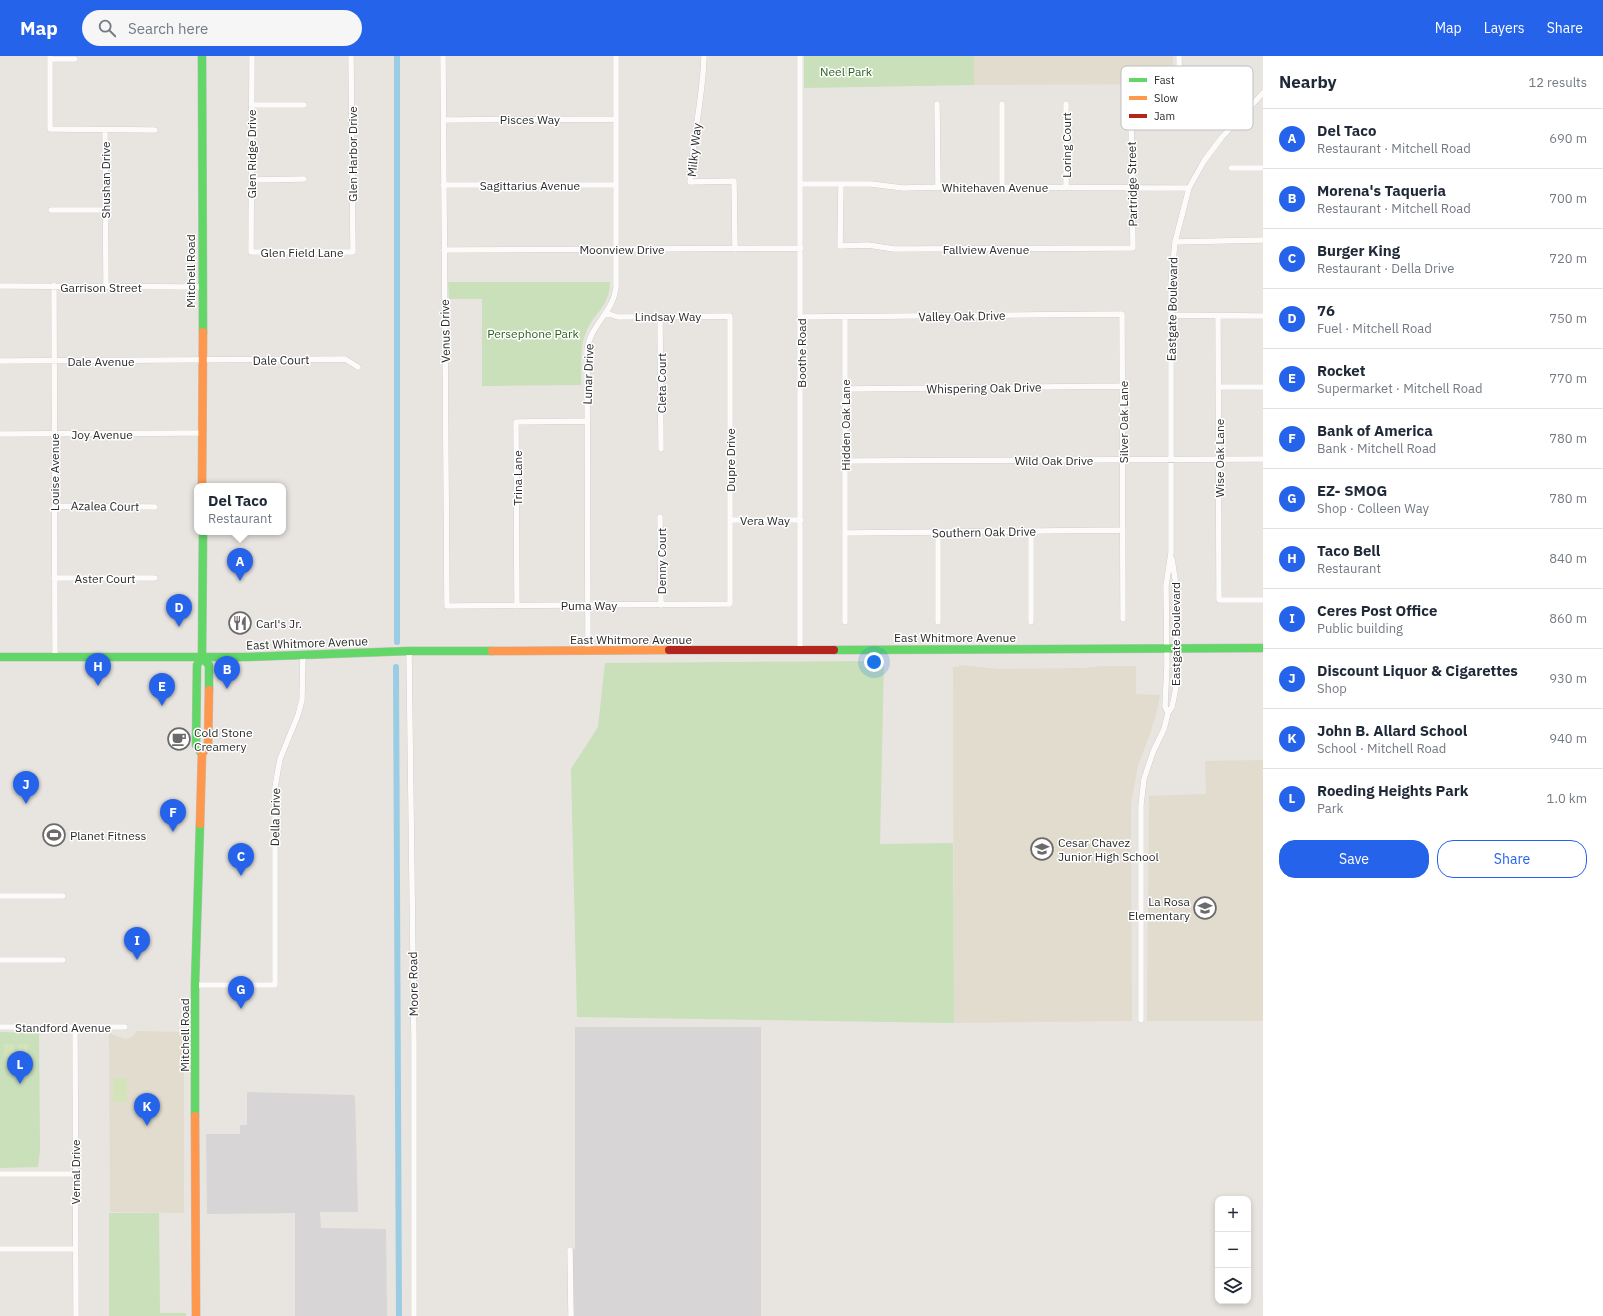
<!DOCTYPE html>
<html lang="en">
<head>
<meta charset="utf-8">
<style>
	:root { --surface:#fff; --page:#f6f6f7; --text:#1f2937; --muted:#747a83; --line:#e0e1e3; --accent:#2563eb }
	body { margin:0; font-family:"IBM Plex Sans",sans-serif; background:var(--page); color:var(--text) }
	.controls { position:absolute; right:12px; bottom:12px; display:grid; overflow:hidden; border-radius:8px; box-shadow:0 2px 6px #0003 }
	.controls button { width:36px; height:36px; display:grid; place-items:center; padding:0; border:0; border-bottom:1px solid var(--line); background:var(--surface); color:var(--text); font:20px sans-serif }
	.you { position:absolute; left:874px; top:606px; width:14px; height:14px; margin:-10px; border:3px solid #fff; border-radius:50%; background:#1a73e8; box-shadow:0 0 0 6px #1a73e833 }
	.badge { display:grid; place-items:center; width:26px; height:26px; border-radius:50%; background:var(--accent); color:#fff; font-size:13px; font-weight:700 }
	.pin { position:absolute; translate:-50% -33px; filter:drop-shadow(0 1px 2px #0008) }
	.pin::after { content:''; position:absolute; top:21px; width:14px; height:12px; background:inherit; clip-path:polygon(0 0,100% 0,50% 100%) }
	.popup { position:absolute; left:194px; top:427px; width:92px; height:52px; box-sizing:border-box; display:grid; place-content:center; border-radius:8px; background:var(--surface); filter:drop-shadow(0 1px 3px #0005); font-size:13px; white-space:nowrap; color:var(--muted) }
	.popup b { font-size:15px; color:var(--text) }
	.popup::after { content:''; position:absolute; left:50%; top:100%; margin-left:-8px; border:8px solid transparent; border-top-color:var(--surface) }
	.list { margin:0; padding:0; list-style:none }
	h2 { display:flex; justify-content:space-between; align-items:center; height:52px; margin:0; padding:0 16px; font-size:17px }
	h2 small { font-size:13px; font-weight:400; color:var(--muted) }
	.list li { display:grid; grid-template-columns:26px 1fr auto; gap:12px; align-items:center; box-sizing:border-box; height:60px; padding:0 16px; border-top:1px solid var(--line) }
	.list b { display:block; font-size:15px; white-space:nowrap }
	.list p { margin:0; font-size:13px; white-space:nowrap; color:var(--muted) }
	.list em { font-size:13px; font-style:normal; color:var(--muted) }
	.actions { display:flex; gap:8px; padding:12px 16px }
	.actions a { flex:1; padding:9px 0; border:1px solid var(--accent); border-radius:16px; text-align:center; font-size:14px; color:var(--accent) }
	.actions .main { background:var(--accent); color:#fff }
	.icon { flex:none; width:22px; height:22px; fill:none; stroke:currentColor; stroke-width:2; stroke-linecap:round; stroke-linejoin:round }
	.map { position:relative; flex:none; width:1263px; height:1260px; overflow:hidden }
	header { display:flex; align-items:center; gap:24px; box-sizing:border-box; height:56px; padding:0 20px; background:var(--accent); color:#fff }
	header strong { font-size:19px }
	nav { display:flex; gap:22px; margin-inline-start:auto; font-size:14px }
	.search { width:280px; height:36px; background:var(--page); display:flex; align-items:center; gap:10px; box-sizing:border-box; padding:0 14px; border-radius:22px; color:var(--muted); font-size:15px }
	main { display:flex }
	aside { flex:1; background:var(--surface) }
	.map>svg:first-child { display:block }
</style>
</head>
<body>
<header>
<strong>Map</strong>
<div class="search"><svg class="icon" aria-label="search" viewBox="0 0 24 24"><circle cx="10" cy="10" r="6"/><path d="M15 15l6 6"/></svg>Search here</div>
<nav><a>Map</a><a>Layers</a><a>Share</a></nav>
</header>
<main>
<div class="map">
<svg width="1263" height="1260" viewBox="0 0 1263 1260">
	<rect width="100%" height="100%" fill="#e8e4e0"/>
	<path fill="#d8d5d7" d="M 575,971 L 761,971 L 761,1260 L 570,1260 L 570,1194 L 575,1193 Z
		M 247,1036 L 353,1039 L 355,1041 L 358,1156 L 320,1156 L 321,1172 L 386,1173 L 387,1260 L 295,1260 L 295,1157 L 207,1158 L 206,1078 L 240,1078 L 240,1069 L 247,1069 Z"/>
	<path fill="#e2dccf" d="M 974,0 L 1173,0 L 1173,28 L 974,29 Z
		M 959,609 L 1000,613 L 1082,612 L 1102,610 L 1136,610 L 1136,638 L 1160,639 L 1157,655 L 1150,678 L 1138,710 L 1131,748 L 1132,965 L 954,967 L 953,611 L 959,611 Z
		M 1263,704 L 1263,965 L 1147,965 L 1149,740 L 1206,738 L 1205,705 Z
		M 137,975 L 184,976 L 184,1157 L 110,1156 L 109,977 L 125,983 L 132,981 Z"/>
	<path fill="#c9e0bb" d="M 804,0 L 974,0 L 974,29 L 804,32 Z
		M 448,226 L 610,226 C 610,250 594,257 586,276 C 579,293 582,312 581,329 L 482,330 L 482,243 L 449,243 Z
		M 884,605 L 880,788 L 953,787 L 954,967 L 577,961 L 571,713 L 598,671 L 605,607 Z
		M 0,976 L 39,977 L 40,1095 L 38,1111 L 0,1112 Z
		M 109,1157 L 159,1157 L 160,1257 L 186,1257 L 186,1260 L 109,1260 Z"/>
	<path fill="#d3e4ba" d="M 4,988 L 14,988 L 14,1010 L 4,1010 Z
		M 18,988 L 28,988 L 28,1010 L 18,1010 Z
		M 113,1022 L 127,1022 L 127,1046 L 113,1046 Z"/>
	<g fill="none" stroke-linecap="round" stroke-linejoin="round">
		<path stroke="#9acce4" stroke-width="6" d="M 397,586 L 397,0
			M 396,611 L 399,1260"/>
		<g stroke="#c1c0c0" stroke-width="6">
			<path id="street" d="M 50,0 L 50,73 L 155,74
				M 252,0 L 251,196 L 353,196 L 351,0
				M 443,0 L 447,550 L 730,548 L 730,260 L 618,261 L 606,257
				M 704,0 C 703,43 692,84 690,126 L 734,125 L 735,193
				M 50,3 L 75,3
				M 1179,38 C 1202,33 1223,49 1242,60
				M 937,48 L 938,131
				M 1002,48 L 1002,131
				M 252,49 L 304,49
				M 444,64 L 616,63
				M 105,74 L 106,231
				M 1231,112 L 1263,112
				M 252,124 L 304,123
				M 801,128 L 871,128 L 903,132 L 938,131 L 1189,132
				M 841,128 L 840,190 L 868,189 L 894,193 L 1133,192 L 1131,63 L 1180,66 L 1179,0
				M 443,129 L 616,129
				M 1066,131 L 1066,48
				M 51,154 L 105,154
				M 1175,186 L 1263,184
				M 444,194 L 801,192
				M 0,230 L 203,231
				M 54,230 L 55,601
				M 1171,259 L 1263,260
				M 660,260 L 661,393
				M 1218,260 L 1219,544 L 1263,544
				M 801,261 L 1122,258 L 1123,563
				M 845,261 L 845,566
				M 0,305 L 345,303 L 358,311
				M 1218,331 L 1263,331
				M 845,333 L 1123,330
				M 0,378 L 203,377
				M 845,405 L 1263,403
				M 54,450 L 155,451
				M 660,461 L 661,549
				M 730,464 L 801,464
				M 1031,475 L 1031,566
				M 938,476 L 938,566
				M 845,477 L 1123,474
				M 54,522 L 155,522
				M 517,550 L 516,366 L 587,365
				M 588,594 L 587,295 C 589,270 613,257 616,232 L 616,0
				M 800,594 L 800,0
				M 409,595 L 414,984 L 414,1260
				M 1168,657 L 1165,650 L 1167,609 L 1166,530 L 1171,497 L 1171,227 L 1175,186 L 1189,132 L 1204,105 L 1222,81 L 1263,37
				M 0,840 L 63,840
				M 0,904 L 63,904
				M 195,929 L 275,929 L 275,731 L 280,703 L 298,659 L 302,644 L 303,598
				M 1141,964 L 1141,749 L 1144,723 L 1153,696 L 1164,673 L 1168,657 L 1172,651 L 1176,631 L 1176,529 L 1172,503
				M 0,971 L 125,971
				M 75,971 L 76,1260
				M 0,1118 L 75,1118
				M 0,1193 L 75,1193
				M 570,1194 L 571,1260"/>
		</g>
		<g stroke="#c1c0c0" stroke-width="9">
			<path id="fast" d="M 202,0 L 203,276
				M 834,594 L 1263,592
				M 0,601 L 246,601 L 409,595 L 492,595
				M 202,601 L 203,476
				M 202,698 L 196,689 L 197,609 L 202,601 L 209,609 L 209,634
				M 195,1060 L 195,929 L 200,768"/>
		</g>
		<g stroke="#c1c0c0" stroke-width="9">
			<path id="slow" d="M 202,430 L 203,276
				M 492,595 L 669,594
				M 200,768 L 202,698 L 208,689 L 209,634
				M 195,1060 L 196,1260"/>
		</g>
		<g stroke="#c1c0c0" stroke-width="9">
			<path id="jam" d="M 669,594 L 834,594"/>
		</g>
		<use href="#street" stroke="#fcfbfa" stroke-width="5.5"/>
		<use href="#fast" stroke="#63d668" stroke-width="8"/>
		<use href="#slow" stroke="#ff974d" stroke-width="8"/>
		<use href="#jam" stroke="#b3261e" stroke-width="8"/>
	</g>
	<defs>
		<g id="restaurant-ring" transform="scale(1.15)"><circle r="9.5" fill="#fff" stroke="#6c6b6a" stroke-width="1.5"/><path d="M-5-6h1v4h1v-4h1v4h1v-4h1v5L-1.5 .5V6h-2V.5L-5-1ZM5-6V6H3V1.5H1.5Q1.5-4 5-6Z" fill="#6c6b6a"/></g>
		<g id="cafe-ring" transform="scale(1.15)"><circle r="9.5" fill="#fff" stroke="#6c6b6a" stroke-width="1.5"/><path d="M-5.5-4.5H6V0H3Q3 3.5 0 3.5H-2.5Q-5.5 3.5-5.5 0ZM3-3.2v2h1.7v-2ZM-6 4.5H4V6H-6Z" fill="#6c6b6a"/></g>
		<g id="stadium-ring" transform="scale(1.15)"><circle r="9.5" fill="#fff" stroke="#6c6b6a" stroke-width="1.5"/><path d="M0-5a6.5 5 0 1 0 0 10a6.5 5 0 1 0 0-10ZM-3.5-1.8h7v3.6h-7Z" fill="#6c6b6a"/></g>
		<g id="school-ring" transform="scale(1.15)"><circle r="9.5" fill="#fff" stroke="#6c6b6a" stroke-width="1.5"/><path d="M0-5L7-2L0 1L-7-2ZM-4 1L0 2.5L4 1V4Q0 6-4 4Z" fill="#6c6b6a"/></g>
	</defs>
	<g fill-rule="evenodd">
		<use href="#restaurant-ring" x="240" y="567"/>
		<use href="#cafe-ring" x="179" y="683"/>
		<use href="#stadium-ring" x="54" y="779"/>
		<use href="#school-ring" x="1042" y="793"/>
		<use href="#school-ring" x="1205" y="852"/>
	</g>
	<g text-anchor="middle" dominant-baseline="central" stroke-width="3" stroke-linejoin="round" paint-order="stroke">
		<g font-size="12" fill="#2a6120" stroke="#fff">
			<text x="846" y="15">Neel Park</text>
			<text x="533" y="277">Persephone Park</text>
		</g>
		<g font-size="12" fill="#2a2a2a" stroke="#fff">
			<text x="530" y="63">Pisces Way</text>
			<text transform="translate(1066 89) rotate(-90)">Loring Court</text>
			<text transform="translate(694 94) rotate(-84)">Milky Way</text>
			<text transform="translate(251 98) rotate(-90)">Glen Ridge Drive</text>
			<text transform="translate(352 98) rotate(-90)">Glen Harbor Drive</text>
			<text transform="translate(105 124) rotate(-90)">Shushan Drive</text>
			<text transform="translate(1132 128) rotate(-91)">Partridge Street</text>
			<text x="530" y="129">Sagittarius Avenue</text>
			<text x="995" y="131">Whitehaven Avenue</text>
			<text x="622" y="193">Moonview Drive</text>
			<text x="986" y="193">Fallview Avenue</text>
			<text x="302" y="196">Glen Field Lane</text>
			<text transform="translate(190 215) rotate(-90)">Mitchell Road</text>
			<text x="101" y="231">Garrison Street</text>
			<text transform="translate(1172 253) rotate(-89)">Eastgate Boulevard</text>
			<text x="668" y="260">Lindsay Way</text>
			<text transform="translate(962 260) rotate(-1)">Valley Oak Drive</text>
			<text transform="translate(445 275) rotate(-91)">Venus Drive</text>
			<text transform="translate(801 297) rotate(-90)">Boothe Road</text>
			<text transform="translate(281 304) rotate(-1)">Dale Court</text>
			<text x="101" y="305">Dale Avenue</text>
			<text transform="translate(588 318) rotate(-88)">Lunar Drive</text>
			<text transform="translate(661 327) rotate(-90)">Cleta Court</text>
			<text transform="translate(984 332) rotate(-1)">Whispering Oak Drive</text>
			<text transform="translate(1123 366) rotate(-90)">Silver Oak Lane</text>
			<text transform="translate(845 369) rotate(-90)">Hidden Oak Lane</text>
			<text x="102" y="378">Joy Avenue</text>
			<text transform="translate(1219 402) rotate(-90)">Wise Oak Lane</text>
			<text transform="translate(730 404) rotate(-90)">Dupre Drive</text>
			<text x="1054" y="404">Wild Oak Drive</text>
			<text transform="translate(54 416) rotate(-90)">Louise Avenue</text>
			<text transform="translate(517 422) rotate(-90)">Trina Lane</text>
			<text transform="translate(105 450) rotate(1)">Azalea Court</text>
			<text x="765" y="464">Vera Way</text>
			<text transform="translate(984 476) rotate(-1)">Southern Oak Drive</text>
			<text transform="translate(661 505) rotate(-90)">Denny Court</text>
			<text x="105" y="522">Aster Court</text>
			<text x="589" y="549">Puma Way</text>
			<text transform="translate(1175 578) rotate(-90)">Eastgate Boulevard</text>
			<text x="955" y="581">East Whitmore Avenue</text>
			<text x="631" y="583">East Whitmore Avenue</text>
			<text transform="translate(307 587) rotate(-2)">East Whitmore Avenue</text>
			<text transform="translate(275 761) rotate(-89)">Della Drive</text>
			<text transform="translate(413 928) rotate(-91)">Moore Road</text>
			<text x="63" y="971">Standford Avenue</text>
			<text transform="translate(184 979) rotate(-90)">Mitchell Road</text>
			<text transform="translate(75 1116) rotate(-90)">Vernal Drive</text>
		</g>
		<g font-size="12" fill="#2a2a2a" stroke="#fff" text-anchor="start">
			<text x="256" y="567">Carl's Jr.</text>
			<text x="194" y="676">Cold Stone<tspan x="194" dy="14">Creamery</tspan></text>
			<text x="70" y="779">Planet Fitness</text>
			<text x="1058" y="786">Cesar Chavez<tspan x="1058" dy="14">Junior High School</tspan></text>
			<text x="1190" y="845" text-anchor="end">La Rosa<tspan x="1190" dy="14">Elementary</tspan></text>
		</g>
	</g>
	<rect x="1121" y="10" width="132" height="64" rx="6" fill="#fff" stroke="#bfbfbf" stroke-width="1"/>
	<rect x="1129" y="22" width="18" height="4" fill="#63d668"/>
	<rect x="1129" y="40" width="18" height="4" fill="#ff974d"/>
	<rect x="1129" y="58" width="18" height="4" fill="#b3261e"/>
	<g font-size="11" fill="#2a2a2a">
		<text x="1154" y="28">Fast</text>
		<text x="1154" y="46">Slow</text>
		<text x="1154" y="64">Jam</text>
	</g>
</svg>
<div class="controls">
<button>+</button>
<button>−</button>
<button><svg class="icon" aria-label="layers" viewBox="0 0 24 24"><path d="M12 4l9 5-9 5-9-5zM3 14l9 5 9-5"/></svg></button>
</div>
<div class="you"></div>
<div class="pin badge" style="left:240px;top:525px">A</div>
<div class="popup"><b>Del Taco</b>Restaurant</div>
<div class="pin badge" style="left:227px;top:633px">B</div>
<div class="pin badge" style="left:241px;top:820px">C</div>
<div class="pin badge" style="left:179px;top:571px">D</div>
<div class="pin badge" style="left:162px;top:650px">E</div>
<div class="pin badge" style="left:173px;top:776px">F</div>
<div class="pin badge" style="left:241px;top:953px">G</div>
<div class="pin badge" style="left:98px;top:630px">H</div>
<div class="pin badge" style="left:137px;top:904px">I</div>
<div class="pin badge" style="left:26px;top:748px">J</div>
<div class="pin badge" style="left:147px;top:1070px">K</div>
<div class="pin badge" style="left:20px;top:1028px">L</div>
</div>
<aside>
<h2>Nearby<small>12 results</small></h2>
<ul class="list">
<li><span class="badge">A</span><div><b>Del Taco</b><p>Restaurant · Mitchell Road</p></div><em>690 m</em></li>
<li><span class="badge">B</span><div><b>Morena's Taqueria</b><p>Restaurant · Mitchell Road</p></div><em>700 m</em></li>
<li><span class="badge">C</span><div><b>Burger King</b><p>Restaurant · Della Drive</p></div><em>720 m</em></li>
<li><span class="badge">D</span><div><b>76</b><p>Fuel · Mitchell Road</p></div><em>750 m</em></li>
<li><span class="badge">E</span><div><b>Rocket</b><p>Supermarket · Mitchell Road</p></div><em>770 m</em></li>
<li><span class="badge">F</span><div><b>Bank of America</b><p>Bank · Mitchell Road</p></div><em>780 m</em></li>
<li><span class="badge">G</span><div><b>EZ- SMOG</b><p>Shop · Colleen Way</p></div><em>780 m</em></li>
<li><span class="badge">H</span><div><b>Taco Bell</b><p>Restaurant</p></div><em>840 m</em></li>
<li><span class="badge">I</span><div><b>Ceres Post Office</b><p>Public building</p></div><em>860 m</em></li>
<li><span class="badge">J</span><div><b>Discount Liquor &amp; Cigarettes</b><p>Shop</p></div><em>930 m</em></li>
<li><span class="badge">K</span><div><b>John B. Allard School</b><p>School · Mitchell Road</p></div><em>940 m</em></li>
<li><span class="badge">L</span><div><b>Roeding Heights Park</b><p>Park</p></div><em>1.0 km</em></li>
</ul>
<div class="actions"><a class="main">Save</a><a>Share</a></div>
</aside>
</main>
</body>
</html>
